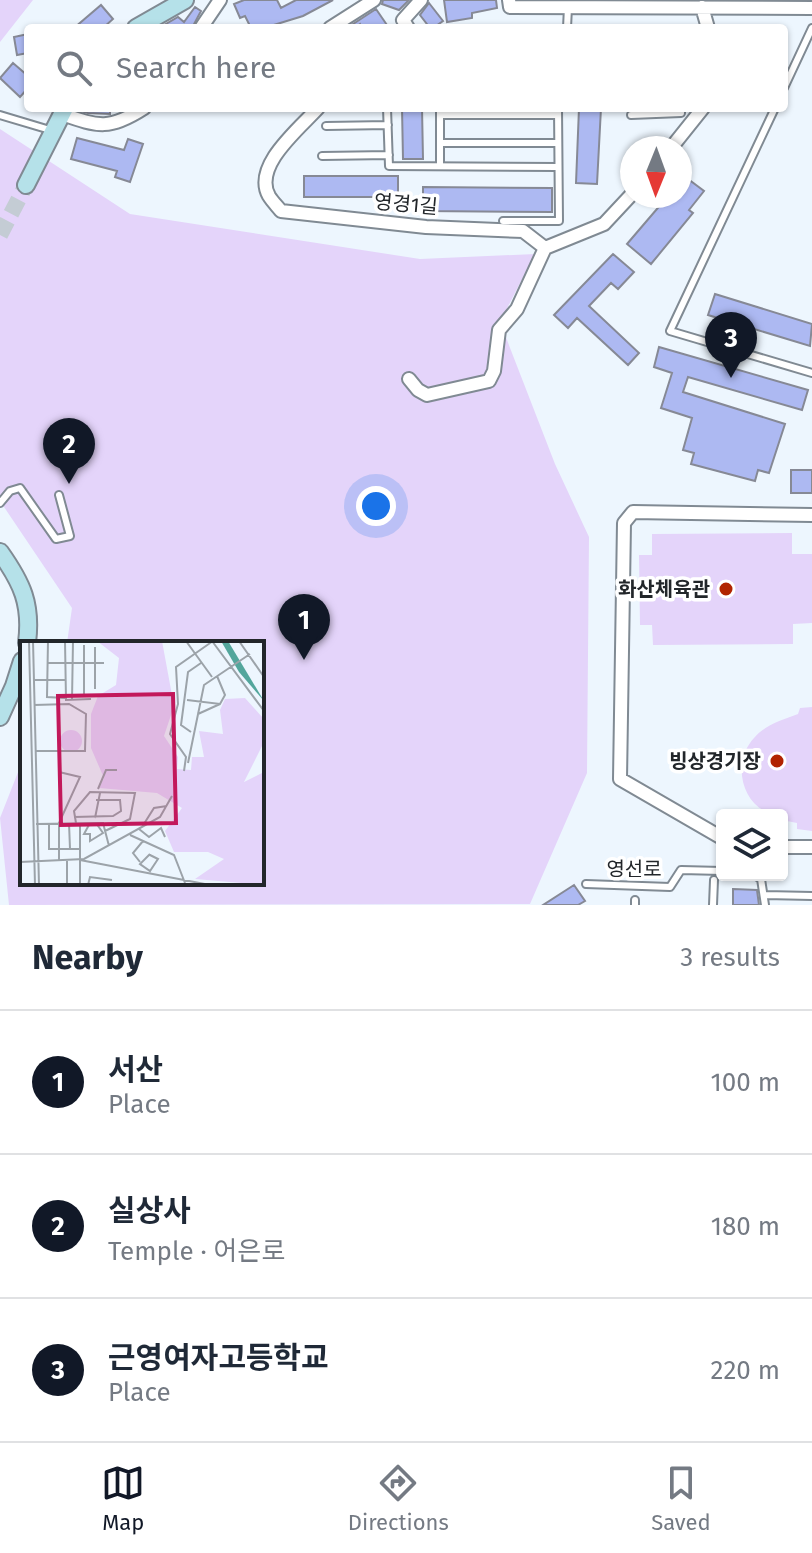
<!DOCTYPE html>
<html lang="en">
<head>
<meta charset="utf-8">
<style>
	:root { --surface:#fff; --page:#f6f6f7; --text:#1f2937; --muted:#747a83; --line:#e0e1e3; --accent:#111827 }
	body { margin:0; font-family:"Fira Sans","Noto Sans KR",sans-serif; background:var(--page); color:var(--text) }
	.controls { position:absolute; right:24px; bottom:24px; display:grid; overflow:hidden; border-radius:8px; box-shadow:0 2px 6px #0004 }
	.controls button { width:72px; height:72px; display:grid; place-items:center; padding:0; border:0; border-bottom:2px solid var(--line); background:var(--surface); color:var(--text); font:40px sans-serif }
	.compass { position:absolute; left:620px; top:136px; width:72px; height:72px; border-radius:50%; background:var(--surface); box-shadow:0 2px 6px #0004; rotate:181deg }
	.you { position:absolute; left:376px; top:506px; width:28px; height:28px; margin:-20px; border:6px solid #fff; border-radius:50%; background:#1a73e8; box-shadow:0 0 0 12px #1a73e833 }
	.badge { display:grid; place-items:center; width:52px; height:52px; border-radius:50%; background:var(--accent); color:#fff; font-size:26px; font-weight:700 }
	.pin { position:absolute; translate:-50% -66px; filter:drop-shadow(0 2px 4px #0008) }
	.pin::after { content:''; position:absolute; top:42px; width:28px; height:24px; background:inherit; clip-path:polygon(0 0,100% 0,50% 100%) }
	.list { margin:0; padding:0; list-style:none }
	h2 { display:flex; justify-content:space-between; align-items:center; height:104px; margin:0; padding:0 32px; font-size:34px }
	h2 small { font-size:26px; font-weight:400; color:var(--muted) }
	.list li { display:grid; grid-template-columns:52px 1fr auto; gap:24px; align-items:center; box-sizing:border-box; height:144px; padding:0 32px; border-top:2px solid var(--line) }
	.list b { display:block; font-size:30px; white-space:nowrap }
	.list p { margin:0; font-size:26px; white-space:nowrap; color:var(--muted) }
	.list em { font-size:26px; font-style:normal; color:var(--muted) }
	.icon { flex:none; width:44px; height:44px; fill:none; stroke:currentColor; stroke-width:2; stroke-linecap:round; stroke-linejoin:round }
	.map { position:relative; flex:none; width:812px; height:905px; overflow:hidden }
	.search { position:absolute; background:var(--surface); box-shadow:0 2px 6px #0004; left:24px; right:24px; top:24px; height:88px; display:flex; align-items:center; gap:20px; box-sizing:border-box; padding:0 28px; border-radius:8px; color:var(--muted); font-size:30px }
	.sheet { height:536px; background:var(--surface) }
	nav { display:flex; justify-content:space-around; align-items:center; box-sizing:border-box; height:112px; border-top:2px solid var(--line); background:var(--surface); font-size:22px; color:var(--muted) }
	nav a { display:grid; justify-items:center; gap:4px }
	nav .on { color:var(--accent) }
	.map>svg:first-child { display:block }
</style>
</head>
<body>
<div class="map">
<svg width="812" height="905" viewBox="0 0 812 905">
	<rect width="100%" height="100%" fill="#edf6fe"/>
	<path fill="#e4d4fa" d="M 0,0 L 33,0 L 0,42 Z
		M 0,129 L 130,214 L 420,259 L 535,254 L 500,322 L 555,464 L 589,537 L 587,773 L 530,904 L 9,905 L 0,818 L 22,762 L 22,883 L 262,883 L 262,643 L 67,643 L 72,608 L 0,501 Z
		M 792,533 L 792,554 L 812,554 L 812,623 L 793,624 L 793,644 L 653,645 L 652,625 L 640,625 L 639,555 L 652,555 L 652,534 Z
		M 812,707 L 812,831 L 797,829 L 797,823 L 782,820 L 782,815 C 744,815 729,765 754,738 C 765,725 782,720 798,714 L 800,708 Z"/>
	<path fill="#adb9f2" stroke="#868995" stroke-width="2" d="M 244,0 L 277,0 L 281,8 L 296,0 L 333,0 L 303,16 L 264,28 L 251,28 L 245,16 L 240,18 L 234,4 Z
		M 383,0 L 409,0 L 399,10 L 382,4 Z
		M 444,0 L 496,0 L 497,8 L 472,13 L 472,18 L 447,22 Z
		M 429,3 L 443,21 L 433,28 L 430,28 L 420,15 Z
		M 101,5 L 113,19 L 103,28 L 74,28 Z
		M 195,7 L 201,11 L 192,28 L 159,28 L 178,17 L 184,22 Z
		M 376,9 L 389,28 L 362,28 L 360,24 L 355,28 L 347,28 Z
		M 28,34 L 28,53 L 17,55 L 14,37 Z
		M 13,63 L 28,76 L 28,88 L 20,97 L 0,78 Z
		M 80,108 L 110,108 L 110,114 L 88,113 L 80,111 Z
		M 402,108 L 422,108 L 423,159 L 403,159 Z
		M 579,108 L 601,108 L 597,184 L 576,183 Z
		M 77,138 L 124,150 L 128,139 L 143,144 L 130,182 L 115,177 L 117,171 L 71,159 Z
		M 680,173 L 704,191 L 689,210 L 693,213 L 651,264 L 627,244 L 668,196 L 680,196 Z
		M 304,176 L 398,176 L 398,197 L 304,197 Z
		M 423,187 L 552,188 L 552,212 L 423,211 Z
		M 613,254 L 634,272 L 618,289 L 611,283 L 589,306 L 639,353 L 628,365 L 577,318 L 568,328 L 554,315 Z
		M 715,294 L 812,324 L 810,346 L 708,315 Z
		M 659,347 L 808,390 L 802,410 L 688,377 L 683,392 L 785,424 L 769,473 L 758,470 L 755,481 L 691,464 L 694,453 L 683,450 L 692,418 L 661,408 L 672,373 L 654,367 Z
		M 791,470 L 812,470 L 812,493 L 791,493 Z
		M 574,885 L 585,901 L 578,905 L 543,905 Z
		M 733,889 L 757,890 L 759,905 L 733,905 Z"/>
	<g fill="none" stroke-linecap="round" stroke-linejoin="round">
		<path stroke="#c4ccd4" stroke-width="16" stroke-dasharray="16 8" stroke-linecap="butt" d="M 0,235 L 26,185"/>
		<g stroke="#808a93" stroke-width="10">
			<path id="lane" d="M 567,28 L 568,7
				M 784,88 L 812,28
				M 387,108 L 389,166 L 558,167
				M 775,108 L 670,331 L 812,373
				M 0,115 L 50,130
				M 440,115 L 558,115
				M 631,115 L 681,113 L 681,108
				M 326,126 L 388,125
				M 440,143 L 558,143
				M 322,156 L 389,155
				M 440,166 L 440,108
				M 503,221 L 559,221 L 558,108
				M 0,503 L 10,491 L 20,488 L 56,539 L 70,536 L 59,495
				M 754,875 L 761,879 L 765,905
				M 586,884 L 670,887 L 681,870 L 722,871
				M 765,895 L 812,896
				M 635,905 L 635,900
				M 713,905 L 714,880"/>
		</g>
		<g stroke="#808a93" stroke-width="16">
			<path id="street" d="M 509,0 L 510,7 L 812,8
				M 702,7 L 708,28
				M 201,28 L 220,0
				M 330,28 L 374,0
				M 408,28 L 403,20 L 421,0
				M 318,108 C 300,128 252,166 269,196 C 272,201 277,206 281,211 L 426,227 L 523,231 L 545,248 L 604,224 L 632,194
				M 62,114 C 99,127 110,130 144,108
				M 671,148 L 703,108
				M 409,379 L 418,390 L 427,395 L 489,381 L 494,371 L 499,330 L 517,309 L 545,248
				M 722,838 L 620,779 L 624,523 L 633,512 L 812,515
				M 782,847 L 812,847"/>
		</g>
		<g stroke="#808a93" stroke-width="20">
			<path id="secondary" d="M 136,28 L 185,0
				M 26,185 L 65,108
				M 0,552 C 22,583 32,604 27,643
				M 0,717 L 14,686 L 22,661"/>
		</g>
		<use href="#lane" stroke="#fff" stroke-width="6"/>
		<use href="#street" stroke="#fff" stroke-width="12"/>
		<use href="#secondary" stroke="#b5e1e9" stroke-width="16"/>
	</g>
	<g fill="#b12401" stroke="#fff" stroke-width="3">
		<circle cx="726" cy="589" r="8"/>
		<circle cx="777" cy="761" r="8"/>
	</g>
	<g text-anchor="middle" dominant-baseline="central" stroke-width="7" stroke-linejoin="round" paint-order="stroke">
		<g font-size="20" fill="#22262a" stroke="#fff">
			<text transform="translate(406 204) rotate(5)">영경1길</text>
			<text x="634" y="869">영선로</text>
		</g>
		<g font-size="20" font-weight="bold" fill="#22262a" stroke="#fff" text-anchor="end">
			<text x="710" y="589">화산체육관</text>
			<text x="761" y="761">빙상경기장</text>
		</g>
	</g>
	<g transform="translate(20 641)">
		<rect width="244" height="244" fill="#edf6fe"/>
		<path d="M 77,0 L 142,0 L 154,65 L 144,95 L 158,116 L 157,128 L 171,129 L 172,116 L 184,116 L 179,90 L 203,93 L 200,69 L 205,58 L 225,57 L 243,77 L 242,105 L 224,141 L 244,131 L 244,244 L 175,238 L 204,218 L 188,211 L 154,211 L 145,190 L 162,167 L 137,152 L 79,147 L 84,137 L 71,107 L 71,73 L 78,55 L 96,44 L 99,17 ZM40 100a11 11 0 1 1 22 0a11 11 0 1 1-22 0Z" fill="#e4d4fa"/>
		<path d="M 201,0 L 208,0 L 244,60 L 219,31 Z" fill="#53a69c"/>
		<path fill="none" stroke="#9ca3a9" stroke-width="2" d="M 9,0 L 15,244M 13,0 L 19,244M 28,0 L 27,56 L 45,57M 45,0 L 46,59 L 71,58M 166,0 L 192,36M 192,0 L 244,70M 219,0 L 244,36M 27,22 L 84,22M 14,39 L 45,39M 75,48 L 75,6M 64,55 L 64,4M 52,59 L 53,0M 167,59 L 200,63 L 205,54 L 197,35M 0,61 L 0,23M 14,64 L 49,63 L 66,73 L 65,110 L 16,110M 178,73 L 200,63M 171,91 L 161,84 L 168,31 L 181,22M 0,110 L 0,138M 168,122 L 184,44 L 230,13M 164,130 L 166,116 L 150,93 L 158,63 L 156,26 L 193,0M 39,131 L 60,136 L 39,182 L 39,219M 78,148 L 86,129 L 97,129M 0,161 L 0,210M 54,176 L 93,175 L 101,170 L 100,159 L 76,159M 75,177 L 80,152M 49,182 L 50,208M 56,182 L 54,170 L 70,151 L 115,152 L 110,178 L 85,190M 70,182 L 64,193 L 70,193 L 70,200 L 83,192 L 76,182M 16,183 L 83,182 L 89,205M 29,183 L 29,208 L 61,208M 122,186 L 134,167 L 147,165M 119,188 L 129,196 L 141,187 L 145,196M 110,194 L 154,214 L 165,242M 130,214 L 138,218 L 130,230 L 120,223 L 130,213M 47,219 L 47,244M 60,219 L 190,244M 0,221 L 64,218 L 140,176 L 152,155M 120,221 L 113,212 L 123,200M 32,244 L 60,243M 60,244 L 60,182M 68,244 L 70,236 L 92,239"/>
		<path fill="#c2185b" fill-opacity="0.15" stroke="#c2185b" stroke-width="4" d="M 153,53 L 156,182 L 41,184 L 38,55 Z"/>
		<rect width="244" height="244" fill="none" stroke="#22262a" stroke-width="4"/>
	</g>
</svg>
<div class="controls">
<button><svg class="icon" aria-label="layers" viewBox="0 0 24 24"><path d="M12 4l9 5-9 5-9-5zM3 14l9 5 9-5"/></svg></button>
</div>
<svg class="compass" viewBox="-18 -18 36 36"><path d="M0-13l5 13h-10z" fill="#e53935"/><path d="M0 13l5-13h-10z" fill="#747a83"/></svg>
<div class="you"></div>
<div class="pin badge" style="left:304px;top:660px">1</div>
<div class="pin badge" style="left:69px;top:484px">2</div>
<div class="pin badge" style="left:731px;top:378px">3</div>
<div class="search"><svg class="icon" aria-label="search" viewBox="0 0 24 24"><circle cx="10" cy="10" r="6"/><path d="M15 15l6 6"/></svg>Search here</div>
</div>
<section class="sheet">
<h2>Nearby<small>3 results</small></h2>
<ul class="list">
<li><span class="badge">1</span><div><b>서산</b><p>Place</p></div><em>100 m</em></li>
<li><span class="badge">2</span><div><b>실상사</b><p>Temple · 어은로</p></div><em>180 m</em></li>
<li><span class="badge">3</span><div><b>근영여자고등학교</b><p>Place</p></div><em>220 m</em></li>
</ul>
</section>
<nav>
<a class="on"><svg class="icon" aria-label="map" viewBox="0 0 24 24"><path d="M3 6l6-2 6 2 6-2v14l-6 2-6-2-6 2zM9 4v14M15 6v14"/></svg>Map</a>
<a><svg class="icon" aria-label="directions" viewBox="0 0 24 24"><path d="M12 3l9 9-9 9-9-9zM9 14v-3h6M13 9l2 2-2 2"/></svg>Directions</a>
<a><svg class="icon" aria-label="saved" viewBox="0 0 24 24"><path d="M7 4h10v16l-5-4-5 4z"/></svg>Saved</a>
</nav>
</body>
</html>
